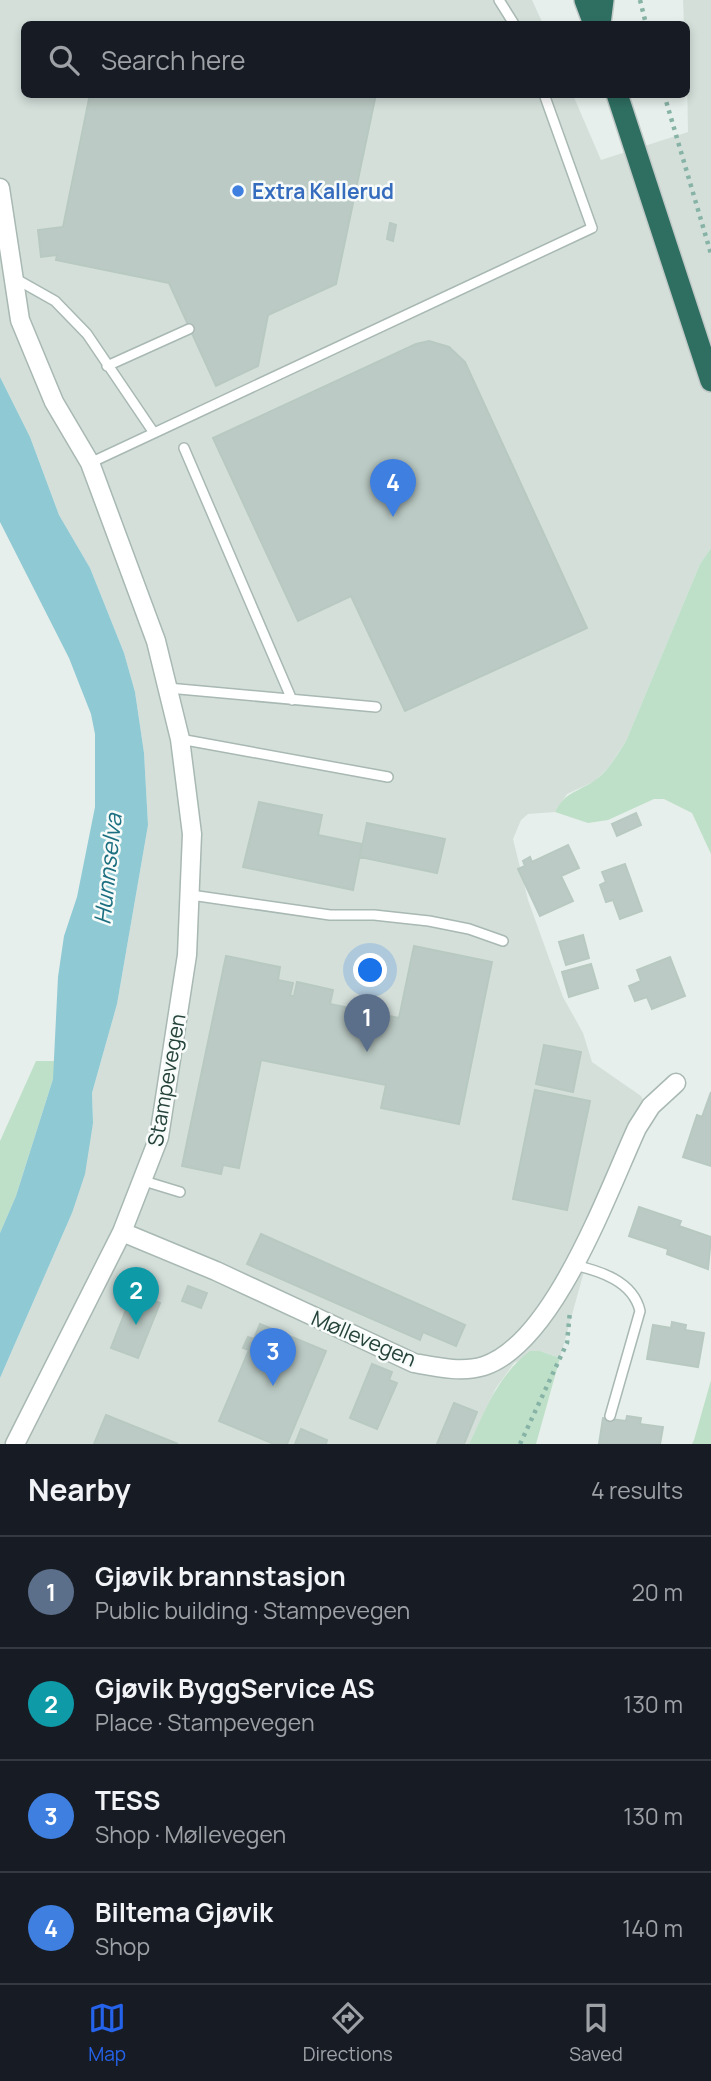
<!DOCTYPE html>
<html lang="en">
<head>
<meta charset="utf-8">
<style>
	:root { --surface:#171b24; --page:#20242c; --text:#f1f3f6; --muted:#9ea1a6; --line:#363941; --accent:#2563eb }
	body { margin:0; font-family:Manrope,sans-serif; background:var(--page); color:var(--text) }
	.you { position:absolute; left:371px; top:971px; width:24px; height:24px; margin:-18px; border:5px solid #fff; border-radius:50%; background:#1a73e8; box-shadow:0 0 0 10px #1a73e833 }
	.badge { display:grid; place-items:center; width:46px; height:46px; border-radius:50%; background:var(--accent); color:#fff; font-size:23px; font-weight:700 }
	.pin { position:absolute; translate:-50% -58px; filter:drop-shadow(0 2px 4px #0008) }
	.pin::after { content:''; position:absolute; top:37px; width:24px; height:21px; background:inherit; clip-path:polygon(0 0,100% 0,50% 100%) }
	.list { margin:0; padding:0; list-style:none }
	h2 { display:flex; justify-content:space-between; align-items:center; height:91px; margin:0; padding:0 28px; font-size:30px }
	h2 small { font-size:23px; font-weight:400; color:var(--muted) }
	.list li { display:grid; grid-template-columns:46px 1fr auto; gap:21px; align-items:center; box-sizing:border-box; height:112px; padding:0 28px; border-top:2px solid var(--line) }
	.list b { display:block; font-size:26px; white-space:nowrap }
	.list p { margin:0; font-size:23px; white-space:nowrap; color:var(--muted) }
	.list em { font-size:23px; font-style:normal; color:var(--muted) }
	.icon { flex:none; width:38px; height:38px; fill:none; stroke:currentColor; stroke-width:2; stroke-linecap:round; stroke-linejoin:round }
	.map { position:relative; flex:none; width:711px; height:1444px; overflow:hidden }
	.search { position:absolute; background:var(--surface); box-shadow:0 4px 10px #0003; left:21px; right:21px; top:21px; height:77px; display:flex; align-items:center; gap:18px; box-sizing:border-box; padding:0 24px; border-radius:10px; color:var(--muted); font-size:26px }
	.sheet { height:539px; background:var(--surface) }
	nav { display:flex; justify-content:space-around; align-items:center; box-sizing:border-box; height:98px; border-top:2px solid var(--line); background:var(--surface); font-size:19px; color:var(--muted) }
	nav a { display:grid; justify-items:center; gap:4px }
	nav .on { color:var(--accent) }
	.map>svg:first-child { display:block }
</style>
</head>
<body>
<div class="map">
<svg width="711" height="1444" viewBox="0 0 711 1444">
	<rect width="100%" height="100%" fill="#e6efeb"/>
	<path fill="#d4dfda" d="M 0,0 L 532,0 L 543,24 L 24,24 L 24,94 L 573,95 L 601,160 L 688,132 L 686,24 L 684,24 L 683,0 L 711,0 L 711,548 L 700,564 L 626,741 L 609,767 L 595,781 L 567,794 L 555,812 L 528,814 L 521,820 L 513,839 L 528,900 L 563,997 L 583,1033 L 592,1062 L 641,1096 L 646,1105 L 588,1257 L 560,1358 L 540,1351 L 514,1363 L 496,1388 L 469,1444 L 0,1444 L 0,1378 L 72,1213 L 93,1123 L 92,1093 L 117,1004 L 148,825 L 144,753 L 135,692 L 124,653 L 90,568 L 59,515 L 30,437 L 0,377 Z"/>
	<path fill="#bfe0c8" d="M 711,548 L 711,854 L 692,813 L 664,799 L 654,799 L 608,820 L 588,823 L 555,812 C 564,793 577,792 594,781 C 608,772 617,755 626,741 L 700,564 Z
		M 36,1061 L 56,1061 L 53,1079 L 16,1196 L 0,1233 L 0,1141 Z
		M 530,1351 L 540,1351 L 560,1358 L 536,1444 L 469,1444 C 486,1409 498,1375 530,1351 Z
		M 711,1380 L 711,1444 L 692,1444 L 694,1440 Z"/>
	<path fill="#8ec9d4" d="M 0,377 L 30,437 L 59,515 L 90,568 L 124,653 L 135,692 L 144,753 L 148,825 L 117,1004 L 92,1093 L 93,1123 L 85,1174 L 72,1213 L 0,1378 L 0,1233 L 16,1196 L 53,1079 L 58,977 L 64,936 L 77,897 L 95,807 L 95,734 L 91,714 L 69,658 L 0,522 Z"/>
	<path fill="#bbcac4" stroke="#b8c9c2" stroke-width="2" d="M 90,94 L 376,94 L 336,284 L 268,315 L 258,366 L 216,386 L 169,283 L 56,260 L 57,255 L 41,257 L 38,230 L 63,227 Z
		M 390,223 L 396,225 L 393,241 L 387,239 Z
		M 429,341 L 449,347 L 465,362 L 587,628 L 405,711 L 351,596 L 298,621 L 213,438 L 416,344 Z
		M 259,802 L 322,815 L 318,835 L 362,844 L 353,890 L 243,867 Z
		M 636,813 L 641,825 L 617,836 L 612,824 Z
		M 367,823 L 445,839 L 437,873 L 360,857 Z
		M 568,845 L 579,868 L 561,876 L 573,901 L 540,916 L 518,869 L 525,866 L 523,861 L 530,857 L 532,862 Z
		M 625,864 L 642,911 L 620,919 L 613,900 L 606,902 L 600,885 L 606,882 L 602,872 Z
		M 583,935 L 589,958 L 566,965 L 559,942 Z
		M 414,946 L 492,962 L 459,1124 L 381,1108 L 386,1085 L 261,1060 L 239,1168 L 223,1165 L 221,1174 L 182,1166 L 226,956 L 280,967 L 278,980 L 293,983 L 290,996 L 294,996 L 297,982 L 333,990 L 330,1004 L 399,1018 Z
		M 670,957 L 685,996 L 652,1009 L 647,997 L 635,1001 L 629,986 L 641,981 L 637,970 Z
		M 591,964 L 598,988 L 569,997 L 562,972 Z
		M 544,1045 L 581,1052 L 573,1092 L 536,1084 Z
		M 535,1090 L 590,1101 L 567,1210 L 513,1199 Z
		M 711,1092 L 711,1166 L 683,1157 L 697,1115 L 702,1117 Z
		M 639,1207 L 681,1221 L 679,1226 L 711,1237 L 708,1269 L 667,1254 L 668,1249 L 629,1236 Z
		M 261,1234 L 465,1325 L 456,1346 L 423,1332 L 420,1340 L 247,1264 Z
		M 188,1286 L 207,1293 L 201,1308 L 182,1301 Z
		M 133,1292 L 160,1303 L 138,1358 L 111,1348 Z
		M 672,1322 L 686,1325 L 685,1330 L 704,1333 L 698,1367 L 647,1359 L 653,1325 L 671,1328 Z
		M 260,1324 L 326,1351 L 287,1444 L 274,1444 L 219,1421 L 249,1350 L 243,1348 L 248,1337 L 254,1339 Z
		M 372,1364 L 392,1372 L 389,1380 L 397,1383 L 377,1429 L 350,1418 Z
		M 454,1403 L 477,1412 L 464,1444 L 437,1444 Z
		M 106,1415 L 178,1444 L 94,1444 Z
		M 627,1416 L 641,1418 L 640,1424 L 663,1427 L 660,1444 L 599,1444 L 603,1418 L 626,1421 Z
		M 301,1429 L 327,1440 L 326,1444 L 295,1444 Z"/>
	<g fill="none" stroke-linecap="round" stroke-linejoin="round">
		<g stroke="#a8b8b2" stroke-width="12">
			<path id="lane" d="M 499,0 L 514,24
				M 16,279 L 55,301 L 87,334 L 154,433
				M 107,366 L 189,329
				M 184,448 L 292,700
				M 90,463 L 592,228 L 544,94
				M 168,688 L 376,707
				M 180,739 L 388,777
				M 191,895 L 330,915 L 374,915 L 429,921 L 469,929 L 503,941
				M 144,1181 L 180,1192
				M 574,1265 C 600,1271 633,1281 640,1311 L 610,1416"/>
		</g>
		<g stroke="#a8b8b2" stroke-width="21">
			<path id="street" d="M 0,188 L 20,320 L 54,402 L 90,463 L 156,641 L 180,739 L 192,834 L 187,955 L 159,1137 L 122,1232 L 15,1444
				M 122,1232 L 216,1271 L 414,1363 C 436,1367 462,1373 484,1366 C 554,1343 608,1191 637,1128 L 651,1106 L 676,1083"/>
		</g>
		<g stroke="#c2cac8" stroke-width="24">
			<path id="highway" d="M 585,0 L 594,24
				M 600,24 L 603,0
				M 617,94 L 711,381"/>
		</g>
		<path stroke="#86b3a5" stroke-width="4.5" stroke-dasharray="3.5 5" stroke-linecap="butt" d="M 640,0 L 646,24
			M 664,94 L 711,254
			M 520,1444 L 567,1343 L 570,1311"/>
		<use href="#lane" stroke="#fff" stroke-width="9"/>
		<use href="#street" stroke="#fff" stroke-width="18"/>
		<use href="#highway" stroke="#2f6f62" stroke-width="21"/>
	</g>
	<circle fill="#3f7fe0" stroke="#f7fbf9" stroke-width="2.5" cx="238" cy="191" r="7"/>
	<g text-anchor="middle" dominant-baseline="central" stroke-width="5" stroke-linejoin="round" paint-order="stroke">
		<g font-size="21" font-weight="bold" fill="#366cbe" stroke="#f7fbf9" text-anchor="start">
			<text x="252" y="191">Extra Kallerud</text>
		</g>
		<g font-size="21" fill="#24423a" stroke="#f7fbf9">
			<text transform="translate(166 1080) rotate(-80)">Stampevegen</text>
			<text transform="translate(364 1338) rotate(23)">Møllevegen</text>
		</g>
		<g font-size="23" font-style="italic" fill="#1c6f80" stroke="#f7fbf9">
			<text transform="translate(107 869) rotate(-84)">Hunnselva</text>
		</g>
	</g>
</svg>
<div class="you"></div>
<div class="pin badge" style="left:367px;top:1052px;background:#5c6f8a">1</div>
<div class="pin badge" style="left:136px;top:1325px;background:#0f9aa8">2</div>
<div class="pin badge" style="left:273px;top:1386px;background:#3f7fe0">3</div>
<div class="pin badge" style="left:393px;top:517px;background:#3f7fe0">4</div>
<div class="search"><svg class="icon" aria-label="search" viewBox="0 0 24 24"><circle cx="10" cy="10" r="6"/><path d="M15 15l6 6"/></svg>Search here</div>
</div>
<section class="sheet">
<h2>Nearby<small>4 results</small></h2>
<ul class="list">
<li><span class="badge" style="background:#5c6f8a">1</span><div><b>Gjøvik brannstasjon</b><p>Public building · Stampevegen</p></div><em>20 m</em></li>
<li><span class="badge" style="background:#0f9aa8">2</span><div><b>Gjøvik ByggService AS</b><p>Place · Stampevegen</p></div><em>130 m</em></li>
<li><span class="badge" style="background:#3f7fe0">3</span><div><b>TESS</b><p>Shop · Møllevegen</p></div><em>130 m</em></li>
<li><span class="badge" style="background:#3f7fe0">4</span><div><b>Biltema Gjøvik</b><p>Shop</p></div><em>140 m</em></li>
</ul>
</section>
<nav>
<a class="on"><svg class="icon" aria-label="map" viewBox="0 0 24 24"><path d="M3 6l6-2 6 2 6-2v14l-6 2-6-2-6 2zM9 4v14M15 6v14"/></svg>Map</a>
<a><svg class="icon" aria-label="directions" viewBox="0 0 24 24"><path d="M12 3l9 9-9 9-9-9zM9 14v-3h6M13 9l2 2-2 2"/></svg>Directions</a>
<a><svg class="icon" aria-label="saved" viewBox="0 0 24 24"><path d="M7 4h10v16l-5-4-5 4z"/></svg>Saved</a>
</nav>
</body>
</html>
